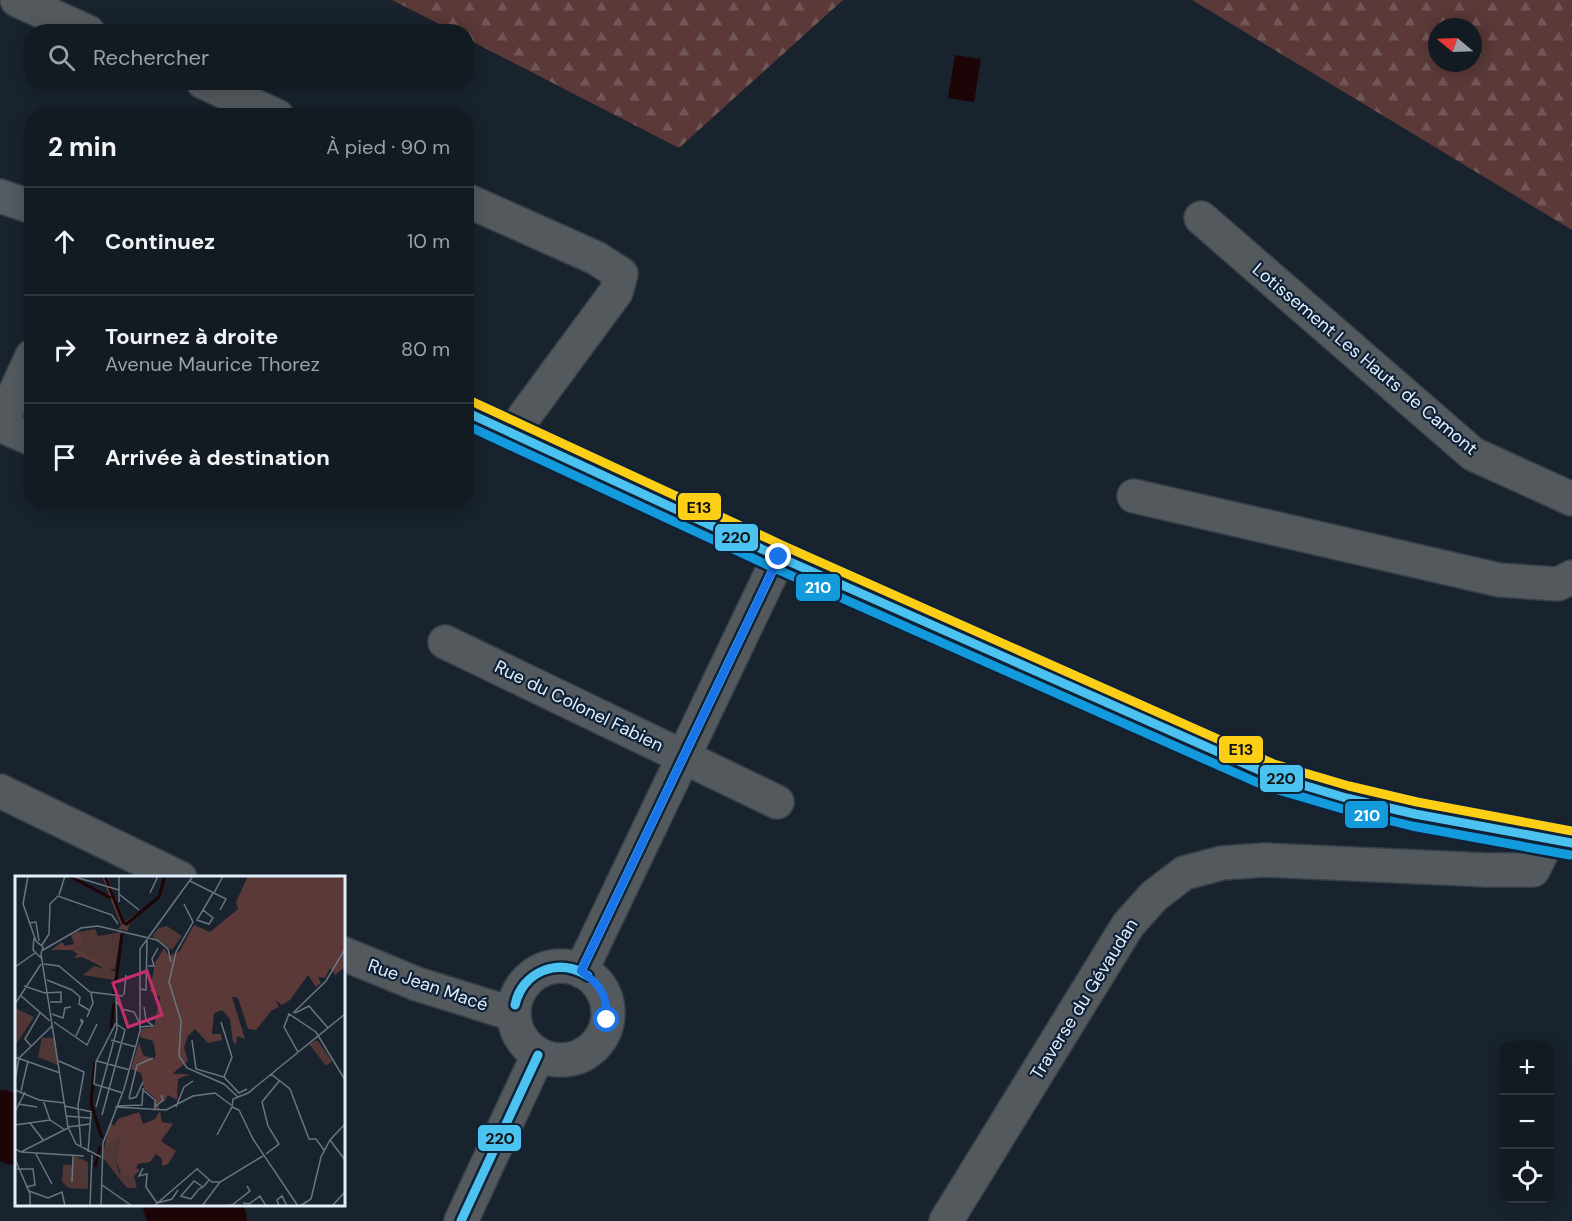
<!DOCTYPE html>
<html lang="fr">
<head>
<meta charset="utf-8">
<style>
	:root { --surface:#121a22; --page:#1f272f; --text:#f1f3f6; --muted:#9ca1a5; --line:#313840 }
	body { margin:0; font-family:"DM Sans",sans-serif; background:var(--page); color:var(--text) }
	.controls { position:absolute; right:18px; bottom:18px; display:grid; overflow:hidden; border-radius:12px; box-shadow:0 3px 15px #0003 }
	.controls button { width:54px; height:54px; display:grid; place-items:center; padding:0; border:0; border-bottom:2px solid var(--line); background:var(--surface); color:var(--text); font:30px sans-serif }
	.compass { position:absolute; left:1428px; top:18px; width:54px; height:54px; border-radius:50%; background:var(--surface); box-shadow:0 3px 15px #0003; rotate:289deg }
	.stop { position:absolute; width:18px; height:18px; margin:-14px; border:4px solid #1a73e8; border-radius:50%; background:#fff }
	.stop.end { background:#1a73e8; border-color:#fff; box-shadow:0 2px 6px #0008 }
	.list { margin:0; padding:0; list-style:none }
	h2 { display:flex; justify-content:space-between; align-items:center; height:78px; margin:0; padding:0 24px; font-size:26px }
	h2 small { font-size:20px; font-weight:400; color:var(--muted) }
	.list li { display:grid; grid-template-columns:39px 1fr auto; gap:18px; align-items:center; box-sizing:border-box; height:108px; padding:0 24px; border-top:2px solid var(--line) }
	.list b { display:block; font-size:22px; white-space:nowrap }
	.list p { margin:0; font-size:20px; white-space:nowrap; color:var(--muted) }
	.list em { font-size:20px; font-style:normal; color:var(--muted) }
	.icon { flex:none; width:33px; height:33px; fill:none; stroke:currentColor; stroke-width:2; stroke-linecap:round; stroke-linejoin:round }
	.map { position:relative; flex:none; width:1572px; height:1221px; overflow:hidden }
	.search { position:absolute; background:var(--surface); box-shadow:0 3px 15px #0003; left:24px; top:24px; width:450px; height:66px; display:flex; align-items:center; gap:15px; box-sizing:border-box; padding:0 21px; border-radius:24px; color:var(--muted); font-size:22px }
	.panel { position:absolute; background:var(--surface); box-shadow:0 3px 15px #0003; left:24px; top:108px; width:450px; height:402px; border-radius:24px }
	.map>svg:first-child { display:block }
</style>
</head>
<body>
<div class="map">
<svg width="1572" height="1221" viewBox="0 0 1572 1221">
	<defs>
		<pattern id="forest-firs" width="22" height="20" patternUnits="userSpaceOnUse" patternTransform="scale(1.5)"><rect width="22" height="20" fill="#5a3938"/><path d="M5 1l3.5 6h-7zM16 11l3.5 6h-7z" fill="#715656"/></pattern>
	</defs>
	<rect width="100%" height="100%" fill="#18232e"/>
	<path fill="url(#forest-firs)" fill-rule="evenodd" d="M 392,0 L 843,0 L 679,148 L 467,39 L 466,32 L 453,31 Z
		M 1192,0 L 1572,0 L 1572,230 ZM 1437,27 L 1473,27 L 1473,63 L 1437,63 Z"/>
	<path fill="#1d0406" d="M 955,55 L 981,59 L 974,102 L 948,98 Z"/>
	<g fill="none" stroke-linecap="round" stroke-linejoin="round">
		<path stroke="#1d0406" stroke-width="68" d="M 0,1124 L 16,1131
			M 177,1204 L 213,1221"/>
		<g stroke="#364049" stroke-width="36">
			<path id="minor" d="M 17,0 L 88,32
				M 203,82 L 277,116
				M 466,200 L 596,258 L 621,274 L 616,292 L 512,433
				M 1201,218 L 1473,454 L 1572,499
				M 0,425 L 32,439
				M 0,426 L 32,356
				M 1134,496 L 1499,580 L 1558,584 L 1572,577
				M 445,642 L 777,802
				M 0,791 L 180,878
				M 344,954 L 417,984 L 513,1014
				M514 1013a47 47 0 1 1 94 0a47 47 0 1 1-94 0Z
				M 581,971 L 779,557
				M 461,1221 L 538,1055
				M 946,1221 L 1128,925 L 1154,896 L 1184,873 L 1222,863 L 1265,860 L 1487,870 L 1533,870 L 1549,838"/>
		</g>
		<g stroke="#364049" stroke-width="36">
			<path id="major" d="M 0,196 L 32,207
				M 466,412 L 779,557 L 1270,775 L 1346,798 L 1415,814 L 1572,843"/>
		</g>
		<use href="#minor" stroke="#54595e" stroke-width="33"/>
		<use href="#major" stroke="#535a61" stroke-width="33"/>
		<g stroke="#0f2237" stroke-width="14">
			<path id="bus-1" d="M 466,412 L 779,557 L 1270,775 L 1346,798 L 1415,814 L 1572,843
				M 581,971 L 779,557
				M 515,1005 C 521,972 560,956 588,976
				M 515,1005 C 524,971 557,957 588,976
				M 461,1221 L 538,1055"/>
		</g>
		<g stroke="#0f2237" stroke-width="14">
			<path id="bus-2" d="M 466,425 L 774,568 L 1265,786 L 1343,809 L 1412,826 L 1570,855"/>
		</g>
		<g stroke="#0f2237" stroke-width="14">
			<path id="bus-3" d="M 471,401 L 784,546 L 1274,764 L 1349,786 L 1417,802 L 1572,831"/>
		</g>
		<use href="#bus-1" stroke="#4cc2f1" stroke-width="9"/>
		<use href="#bus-2" stroke="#139add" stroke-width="9"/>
		<use href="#bus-3" stroke="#fccf16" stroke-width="9"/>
	</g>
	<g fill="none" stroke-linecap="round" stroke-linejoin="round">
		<path stroke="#1a73e8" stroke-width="8" d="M 607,1020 C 607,995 601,985 581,971 L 779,557"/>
	</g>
	<g text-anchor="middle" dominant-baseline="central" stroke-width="4.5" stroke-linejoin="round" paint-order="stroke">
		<g font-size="18" fill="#e2effd" stroke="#0f2237">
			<text transform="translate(1365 359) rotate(40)">Lotissement Les Hauts de Camont</text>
			<text transform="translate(579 706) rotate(26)">Rue du Colonel Fabien</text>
			<text transform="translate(428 985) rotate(19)">Rue Jean Macé</text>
			<text transform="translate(1084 999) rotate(-58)">Traverse du Gévaudan</text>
		</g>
	</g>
	<g transform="translate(15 876)">
		<rect width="330" height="330" fill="#18232e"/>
		<path d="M 152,50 L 167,60 L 157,74 L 137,60 L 144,52 ZM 80,53 L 83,60 L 106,56 L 100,93 L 91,94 L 60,73 L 69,67 L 64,56 ZM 79,90 L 101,96 L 99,104 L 68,99 ZM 302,164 L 317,185 L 311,190 L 294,168 ZM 106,257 L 101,285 L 104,297 L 119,300 L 122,312 L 112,312 L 88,282 L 89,273 Z" fill="#503735"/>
		<path d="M 52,0 L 94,19 L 87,0 L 92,0 L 110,46 L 130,31 L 114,48 L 113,55 L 103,53 L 106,49 L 95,22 ZM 233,0 L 330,0 L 330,91 L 320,99 L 315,92 L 310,102 L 303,101 L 306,107 L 301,111 L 293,99 L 275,124 L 267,129 L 260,124 L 264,131 L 256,135 L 241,154 L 233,153 L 223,122 L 217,121 L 230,163 L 222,160 L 221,169 L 218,166 L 215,143 L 207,134 L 199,137 L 197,158 L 206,158 L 207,164 L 193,167 L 180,153 L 173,160 L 169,171 L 173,185 L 157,198 L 175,198 L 163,203 L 162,224 L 153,219 L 149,226 L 145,225 L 142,229 L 145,233 L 138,235 L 141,223 L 129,213 L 126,197 L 116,193 L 124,166 L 128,179 L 139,183 L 141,179 L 138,165 L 125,161 L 126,153 L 139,151 L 145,121 L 135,115 L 140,87 L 149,72 L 154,80 L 164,76 L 179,49 L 195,56 L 223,33 L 221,26 ZM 64,55 L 69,67 L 60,73 L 80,82 L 98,96 L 67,81 L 59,82 L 63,78 L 57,74 L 36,74 L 47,66 L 50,70 L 59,68 L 56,59 ZM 145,235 L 147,246 L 158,248 L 146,265 L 161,275 L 153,288 L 147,290 L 147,283 L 141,278 L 135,286 L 123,288 L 121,292 L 125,294 L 119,300 L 107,300 L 101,285 L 106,258 L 89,273 L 95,246 L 99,250 L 103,243 L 124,236 L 128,248 L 140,243 Z" fill="#5a3938"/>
		<path d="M 0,132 L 19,141 L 0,170 Z" fill="#503735"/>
		<path d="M 27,162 L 40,162 L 43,189 L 23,181 ZM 59,280 L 73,286 L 73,313 L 54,312 L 47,306 L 48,289 L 58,289 Z" fill="#503735"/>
		<path fill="none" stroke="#1d0406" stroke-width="3" d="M 54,0 L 96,22M 90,0 L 109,48M 110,49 L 144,21 L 150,0M 99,120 L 107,58M 96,152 L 99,127M 80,186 L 76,228 L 87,262M 80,291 L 85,270"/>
		<path fill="none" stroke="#697581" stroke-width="1.5" d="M 13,0 L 8,28 L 21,65 L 28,71 L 26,78 L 53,251 L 61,268 L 86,281M 57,0 L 104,14M 104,0 L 104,26M 175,5 L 211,23 L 205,34M 135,17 L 143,0M 199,17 L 208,0M 104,18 L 124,34M 44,19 L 50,0M 169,28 L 178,46 L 161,76 L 154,106 L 166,145 L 164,180 L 172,192 L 209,208 L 223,221M 188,34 L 198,42 L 194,48 L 182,44 L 198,17M 14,47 L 21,46 L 24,65M 19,62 L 18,74 L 26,82M 27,69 L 34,58 L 35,28 L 43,20 L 97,39 L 103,48M 28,74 L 66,52 L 83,50 L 142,64 L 153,73 L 156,86M 29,88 L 44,90 L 75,116 L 108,120M 133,90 L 139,90 L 137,83 L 143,72M 0,91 L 20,77M 32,104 L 57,114 L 65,121 L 64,128 L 74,134M 9,110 L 30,117 L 46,116 L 46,126 L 35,126M 125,113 L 131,114 L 132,64M 5,119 L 35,145M 109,119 L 111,99M 102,126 L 107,133 L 119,136 L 124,146M 0,128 L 26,88M 278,137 L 311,105 L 330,73M 280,137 L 294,130 L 313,152M 37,138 L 48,142 L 50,132 L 56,131M 72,141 L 78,127 L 76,117M 39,146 L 72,169 L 82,148M 206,146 L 217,181 L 209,201 L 224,217 L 232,213M 101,147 L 81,186 L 79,208 L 108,217M 125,151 L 138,150 L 131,144 L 129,131M 61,160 L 66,149 L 67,148 L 68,145 L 66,144 L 67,148M 96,164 L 121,171M 177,164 L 181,193 L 209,201M 16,170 L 10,163 L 25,137M 283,176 L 269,151 L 274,138 L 301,156 L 330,204M 0,181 L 45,197M 44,185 L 69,196 L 63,229 L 66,271M 82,185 L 115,194M 256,198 L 275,213 L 294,263 L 301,263 L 309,274M 0,205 L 4,182 L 37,150M 0,214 L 24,224 L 50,227M 128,214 L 140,224 L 140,231 L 148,224 L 146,219M 6,215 L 13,185M 114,222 L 122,189 L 138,182M 114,223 L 121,221 L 128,206M 28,224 L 35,244M 3,228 L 22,231M 50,230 L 77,236M 103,230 L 127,229 L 128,212M 81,231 L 102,153 L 101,119M 100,231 L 151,234 L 178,220 L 200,217 L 216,229M 161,231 L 169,211 L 178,205M 224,234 L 217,231 L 218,223 L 233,217 L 330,138M 224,234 L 238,263 L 283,330M 0,236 L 10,216M 87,239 L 110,154 L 103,149M 51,240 L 75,242M 15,247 L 29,265M 0,249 L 35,244 L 50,254M 53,251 L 75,248M 202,259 L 217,231M 315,264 L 330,284M 0,273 L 6,276 L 53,252M 6,276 L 69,280M 73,276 L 76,237M 21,278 L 37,308M 251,278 L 264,268 L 253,250 L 247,226 L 265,204M 0,283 L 15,318 L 15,330M 128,292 L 124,300 L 132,298 L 131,311 L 142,327M 2,293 L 18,293 L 20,309 L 11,311M 182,293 L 197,306 L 205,306M 57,306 L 58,280M 87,309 L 117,330M 188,311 L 179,305 L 166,320 L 176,323 L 184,313 L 188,311 L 189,310 L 194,304M 14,315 L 33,322 L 47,316 L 50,330M 142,327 L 157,323 L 163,314M 228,327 L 234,328 L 245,320 L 251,330M 75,330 L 77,279M 86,330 L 88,267 L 109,213 L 125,155 L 125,73 L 178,0M 139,330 L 183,292M 187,330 L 205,306 L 248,280M 208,330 L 217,329 L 235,315 L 232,310M 264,330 L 262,324 L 267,320 L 272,330M 285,330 L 296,323 L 306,281 L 315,264 L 330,248M 317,330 L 330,316"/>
		<path fill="#c52e6b" fill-opacity="0.15" stroke="#c52e6b" stroke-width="3" d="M 132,95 L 147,139 L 113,151 L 98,107 Z"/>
		<rect width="330" height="330" fill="none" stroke="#e2effd" stroke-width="3"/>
	</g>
	<g stroke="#0f2237" stroke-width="2">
		<rect x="677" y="492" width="45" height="29" rx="6" fill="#fccf16"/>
		<rect x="714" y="523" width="45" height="29" rx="6" fill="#4cc2f1"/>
		<rect x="795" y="573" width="46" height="29" rx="6" fill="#139add"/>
		<rect x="1218" y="735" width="46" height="29" rx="6" fill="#fccf16"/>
		<rect x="1259" y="764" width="45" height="29" rx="6" fill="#4cc2f1"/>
		<rect x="1344" y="800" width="45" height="29" rx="6" fill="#139add"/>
		<rect x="477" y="1124" width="45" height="28" rx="6" fill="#4cc2f1"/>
	</g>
	<g font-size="16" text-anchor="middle" font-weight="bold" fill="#fff">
		<text x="818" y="593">210</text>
		<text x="1367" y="821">210</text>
	</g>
	<g font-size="16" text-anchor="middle" font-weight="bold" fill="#111">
		<text x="699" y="513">E13</text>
		<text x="736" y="543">220</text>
		<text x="1241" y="755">E13</text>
		<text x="1281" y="784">220</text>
		<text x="500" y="1144">220</text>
	</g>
</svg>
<div class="controls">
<button>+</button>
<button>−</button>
<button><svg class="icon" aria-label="locate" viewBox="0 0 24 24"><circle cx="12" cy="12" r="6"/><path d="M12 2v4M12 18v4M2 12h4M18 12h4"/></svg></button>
</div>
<svg class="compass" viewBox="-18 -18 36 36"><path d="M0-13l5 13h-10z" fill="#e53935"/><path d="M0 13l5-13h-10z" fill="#9ca1a5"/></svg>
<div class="stop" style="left:607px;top:1020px"></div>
<div class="stop end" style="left:779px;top:557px"></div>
<div class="search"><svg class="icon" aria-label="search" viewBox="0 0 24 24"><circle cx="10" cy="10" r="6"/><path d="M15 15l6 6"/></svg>Rechercher</div>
<section class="panel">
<h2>2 min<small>À pied · 90 m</small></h2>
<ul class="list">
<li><svg class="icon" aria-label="ahead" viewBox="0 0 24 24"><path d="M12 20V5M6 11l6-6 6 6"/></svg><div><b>Continuez</b></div><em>10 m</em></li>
<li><svg class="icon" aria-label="right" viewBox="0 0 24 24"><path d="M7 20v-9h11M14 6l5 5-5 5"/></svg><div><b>Tournez à droite</b><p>Avenue Maurice Thorez</p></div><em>80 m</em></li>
<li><svg class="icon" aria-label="arrive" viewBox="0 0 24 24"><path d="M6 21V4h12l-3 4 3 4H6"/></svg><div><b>Arrivée à destination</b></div></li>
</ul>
</section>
</div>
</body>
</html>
